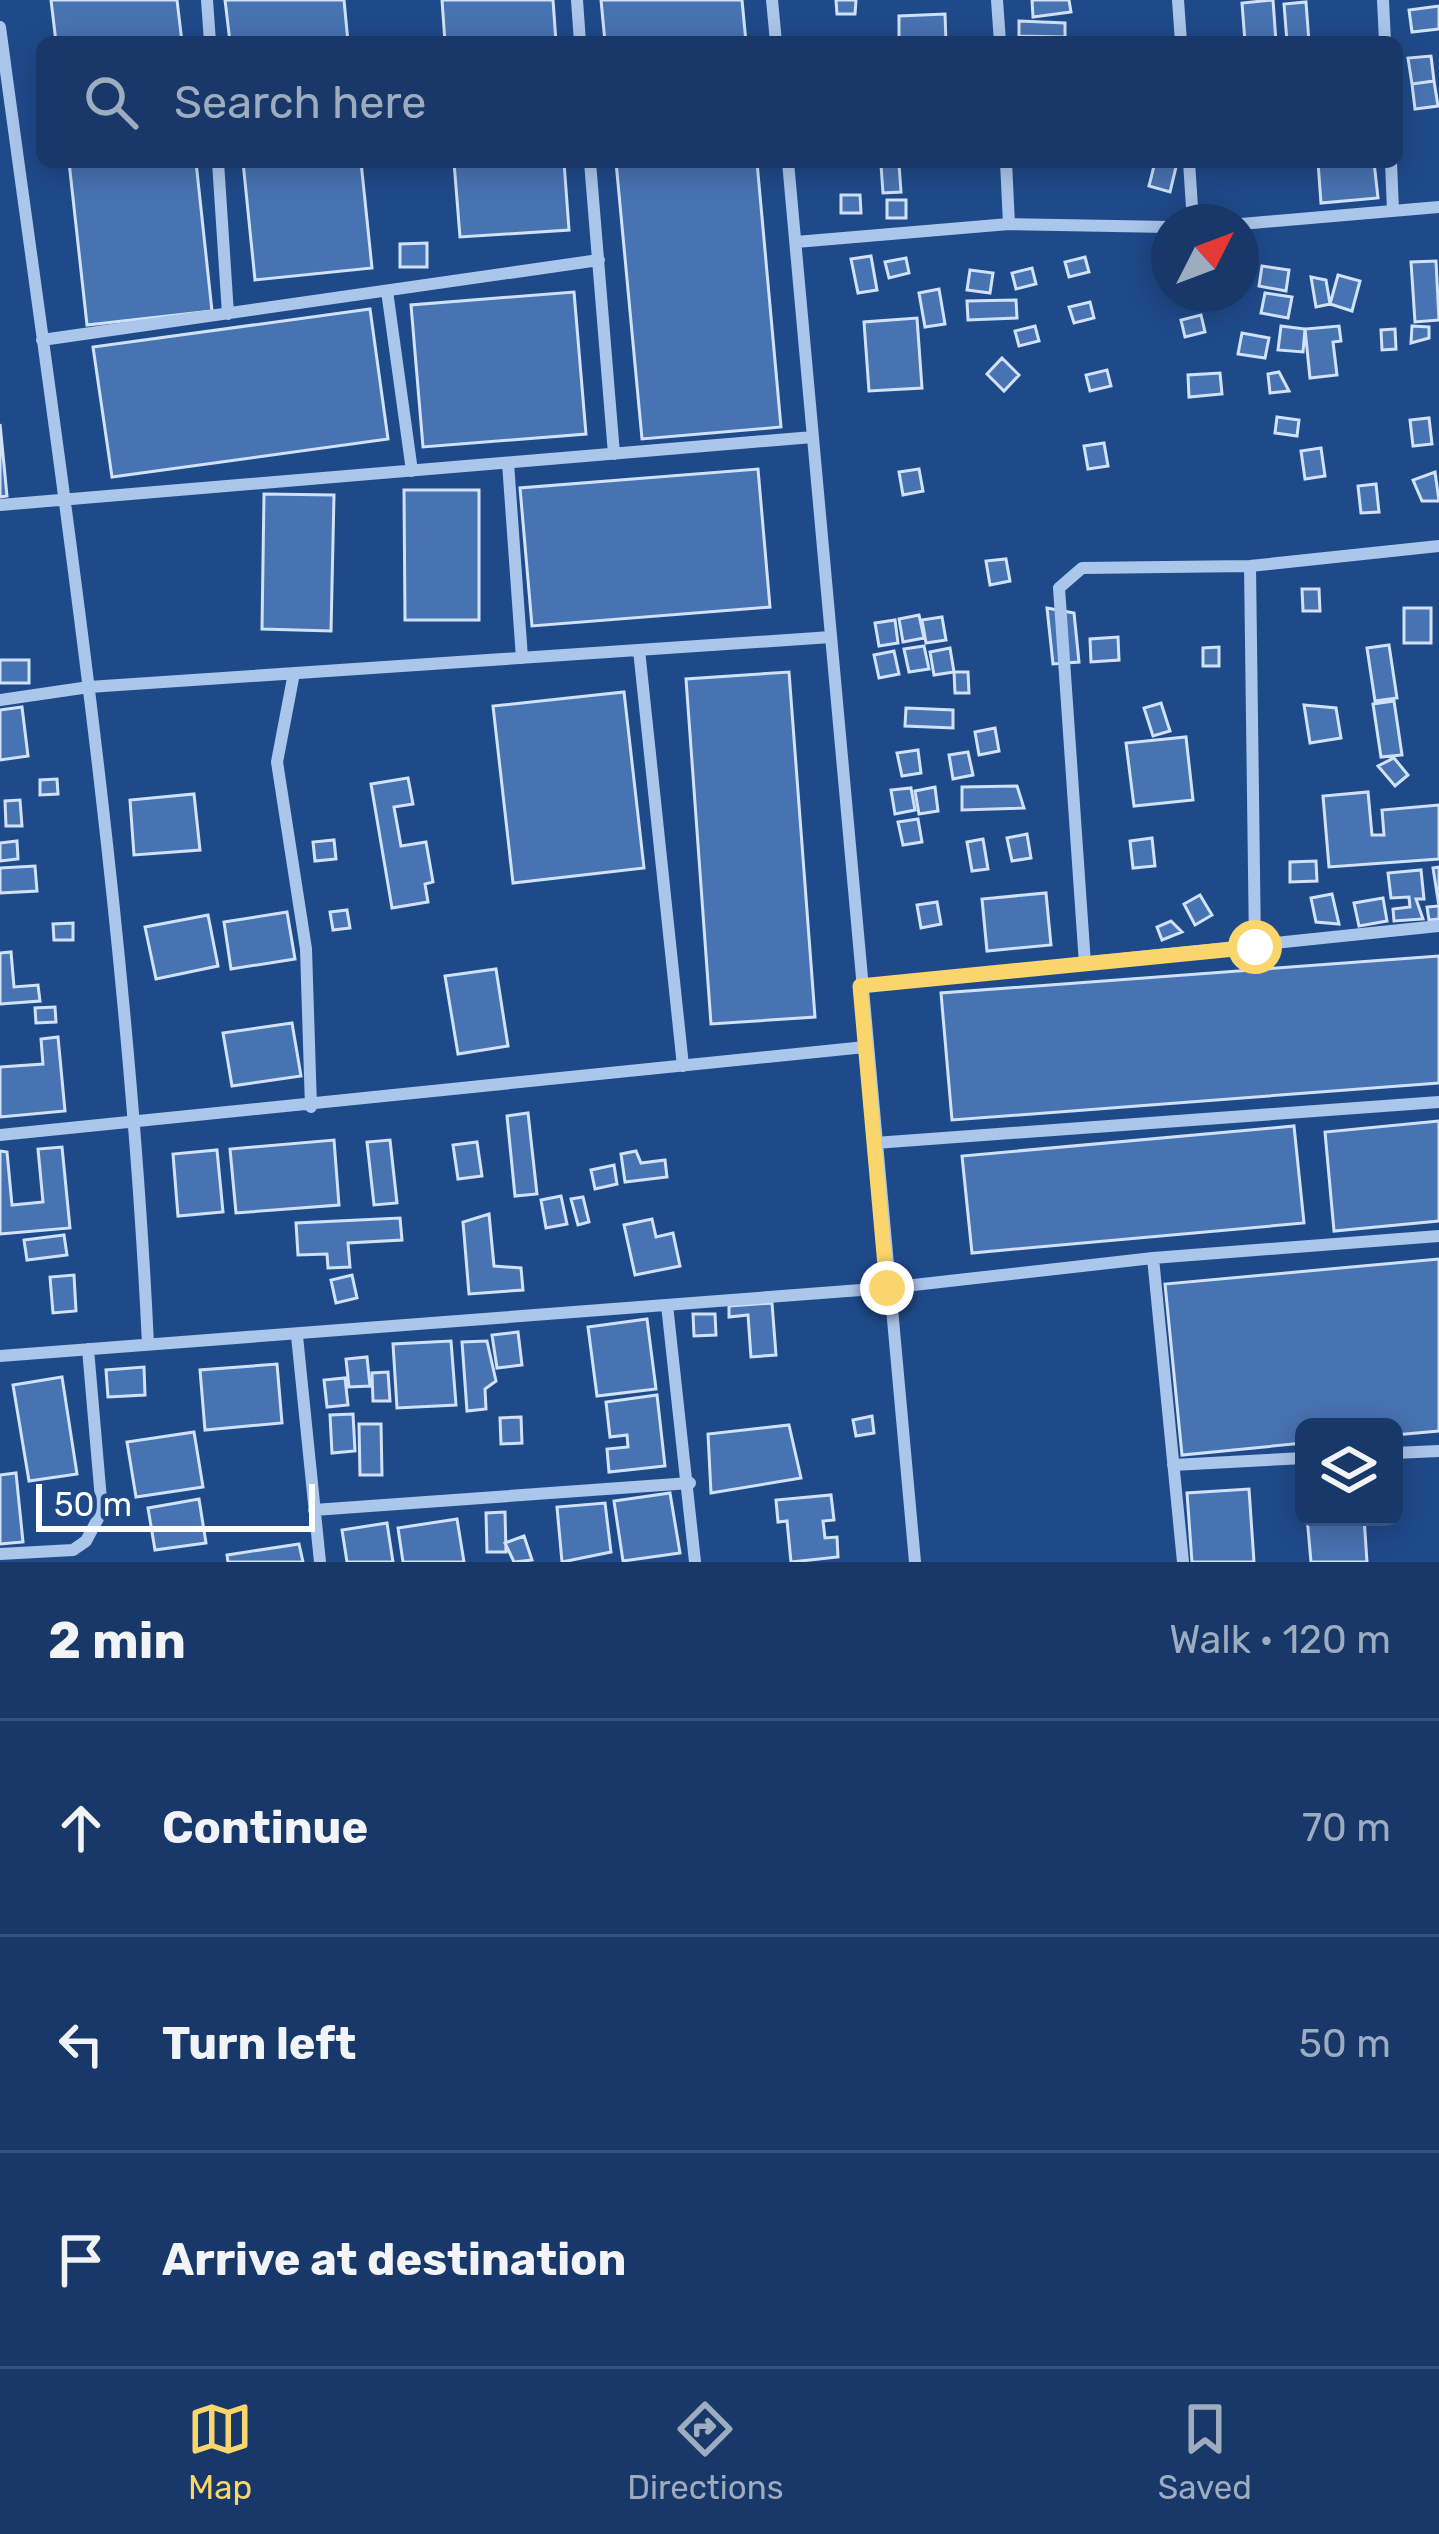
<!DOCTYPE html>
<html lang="en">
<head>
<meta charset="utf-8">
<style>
	:root { --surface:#173868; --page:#203f6e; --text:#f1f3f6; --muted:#9eacc0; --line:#36527c; --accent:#f9d56b }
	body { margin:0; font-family:Rubik,sans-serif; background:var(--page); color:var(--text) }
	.controls { position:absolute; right:36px; bottom:36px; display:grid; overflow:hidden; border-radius:18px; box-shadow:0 6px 30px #0003 }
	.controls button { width:108px; height:108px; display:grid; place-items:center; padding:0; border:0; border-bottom:3px solid var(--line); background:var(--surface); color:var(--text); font:60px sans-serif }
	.compass { position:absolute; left:1151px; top:204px; width:108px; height:108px; border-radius:50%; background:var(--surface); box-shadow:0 6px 30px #0003; rotate:48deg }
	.scale { position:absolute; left:36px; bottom:30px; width:279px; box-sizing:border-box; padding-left:12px; border:6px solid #fff; border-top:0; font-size:33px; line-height:42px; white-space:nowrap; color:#fff; -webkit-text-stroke:9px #1f4a8a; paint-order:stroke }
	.stop { position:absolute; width:36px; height:36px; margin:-27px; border:9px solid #f9d56b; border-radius:50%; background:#fff }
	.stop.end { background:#f9d56b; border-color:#fff; box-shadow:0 3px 12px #0008 }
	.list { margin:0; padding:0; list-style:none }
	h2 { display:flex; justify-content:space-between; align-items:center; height:156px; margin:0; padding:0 48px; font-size:51px }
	h2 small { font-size:39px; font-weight:400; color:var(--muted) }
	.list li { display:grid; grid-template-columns:78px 1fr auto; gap:36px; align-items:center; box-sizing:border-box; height:216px; padding:0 48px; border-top:3px solid var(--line) }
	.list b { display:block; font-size:45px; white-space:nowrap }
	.list em { font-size:39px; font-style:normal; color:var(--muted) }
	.icon { flex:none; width:66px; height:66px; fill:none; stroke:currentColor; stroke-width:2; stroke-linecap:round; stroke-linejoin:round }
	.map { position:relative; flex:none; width:1439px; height:1562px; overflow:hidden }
	.search { position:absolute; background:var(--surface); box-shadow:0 6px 30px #0003; left:36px; right:36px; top:36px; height:132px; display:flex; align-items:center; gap:30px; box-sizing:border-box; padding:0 42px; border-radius:18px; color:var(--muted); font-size:45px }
	.sheet { height:804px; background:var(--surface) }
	nav { display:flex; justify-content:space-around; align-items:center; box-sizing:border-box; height:168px; border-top:3px solid var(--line); background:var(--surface); font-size:33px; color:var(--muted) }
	nav a { display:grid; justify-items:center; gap:6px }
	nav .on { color:var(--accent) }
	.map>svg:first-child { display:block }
</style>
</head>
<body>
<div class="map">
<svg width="1439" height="1562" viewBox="0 0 1439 1562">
	<rect width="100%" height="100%" fill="#1f4a8a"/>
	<path fill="#4873b2" stroke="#d0e1f8" stroke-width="3" d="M 51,0 L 177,0 L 182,42 L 56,42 Z
		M 225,0 L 344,0 L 348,42 L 230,42 Z
		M 442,0 L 553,0 L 556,42 L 445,42 Z
		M 601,0 L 742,0 L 746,42 L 605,42 Z
		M 836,0 L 856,0 L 855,14 L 837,14 Z
		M 1032,0 L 1069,0 L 1071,12 L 1033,17 Z
		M 1273,0 L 1276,42 L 1245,42 L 1242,3 Z
		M 1306,2 L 1309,42 L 1287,42 L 1284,4 Z
		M 1439,6 L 1439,29 L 1412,32 L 1409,10 Z
		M 945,14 L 946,42 L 899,42 L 899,16 Z
		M 1019,21 L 1065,23 L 1065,37 L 1019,36 Z
		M 1431,56 L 1434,81 L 1412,84 L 1408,58 Z
		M 1434,81 L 1438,106 L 1415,109 L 1412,84 Z
		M 69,162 L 196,162 L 212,311 L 87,325 Z
		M 243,162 L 361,162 L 372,268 L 255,280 Z
		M 454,162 L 564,162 L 569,230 L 460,237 Z
		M 616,162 L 757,162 L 781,427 L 642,439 Z
		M 1155,162 L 1176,167 L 1170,192 L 1149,186 Z
		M 1318,162 L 1374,162 L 1378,198 L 1321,203 Z
		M 899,164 L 901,192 L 883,193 L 881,165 Z
		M 841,195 L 860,195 L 861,213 L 841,213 Z
		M 887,200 L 906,200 L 906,218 L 887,218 Z
		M 427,243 L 427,267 L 400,267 L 400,244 Z
		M 871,256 L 877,290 L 858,293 L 851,259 Z
		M 1085,257 L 1089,272 L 1069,277 L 1065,262 Z
		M 906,258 L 909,273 L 889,278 L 885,262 Z
		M 1436,261 L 1439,320 L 1415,322 L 1411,262 Z
		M 1262,266 L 1289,270 L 1286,291 L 1259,286 Z
		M 1032,268 L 1036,284 L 1016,289 L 1012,273 Z
		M 970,270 L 993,273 L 990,293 L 967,290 Z
		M 1338,275 L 1360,281 L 1352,311 L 1330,304 Z
		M 1311,277 L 1326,280 L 1330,304 L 1316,307 Z
		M 939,289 L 945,324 L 925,327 L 919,293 Z
		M 574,292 L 586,434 L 423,447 L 411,305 Z
		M 1265,293 L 1292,297 L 1288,318 L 1261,313 Z
		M 1016,300 L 1017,318 L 968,320 L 967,301 Z
		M 1090,302 L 1094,318 L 1074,323 L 1069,307 Z
		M 370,309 L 388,439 L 112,477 L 93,347 Z
		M 1201,315 L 1205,332 L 1185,337 L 1181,320 Z
		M 917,318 L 922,388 L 869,391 L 864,322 Z
		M 1035,326 L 1039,341 L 1019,346 L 1015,331 Z
		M 1281,326 L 1305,329 L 1303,352 L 1278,350 Z
		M 1339,326 L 1341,341 L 1333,342 L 1337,375 L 1310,378 L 1305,329 Z
		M 1412,326 L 1429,327 L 1429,338 L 1411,343 Z
		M 1395,329 L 1396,349 L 1382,350 L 1381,330 Z
		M 1242,333 L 1269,338 L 1265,358 L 1238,354 Z
		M 1002,358 L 1019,375 L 1004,391 L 987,374 Z
		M 1107,370 L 1111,386 L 1090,391 L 1086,375 Z
		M 1279,372 L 1289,391 L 1270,393 L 1268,374 Z
		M 1220,373 L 1222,394 L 1189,397 L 1188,375 Z
		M 1277,417 L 1299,420 L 1297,436 L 1275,433 Z
		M 1429,418 L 1432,444 L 1413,446 L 1410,420 Z
		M 0,424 L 7,496 L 0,497 Z
		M 1104,443 L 1108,466 L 1088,469 L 1084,446 Z
		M 1321,448 L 1325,476 L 1305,479 L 1301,451 Z
		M 758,469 L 770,607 L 532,626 L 520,488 Z
		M 919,469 L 923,491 L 903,495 L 899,472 Z
		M 1435,472 L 1439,501 L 1422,501 L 1413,480 Z
		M 1376,484 L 1379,512 L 1361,513 L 1358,486 Z
		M 404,490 L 479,490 L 479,620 L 405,620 Z
		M 264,494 L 334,495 L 331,631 L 262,629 Z
		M 1006,559 L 1010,581 L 990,585 L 986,561 Z
		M 1302,589 L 1319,589 L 1320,611 L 1303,611 Z
		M 1047,608 L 1074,613 L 1079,662 L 1053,664 Z
		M 1404,608 L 1431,608 L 1431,643 L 1404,643 Z
		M 919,615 L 924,638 L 903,642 L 899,619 Z
		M 942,617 L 946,640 L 926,643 L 922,620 Z
		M 895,620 L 898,643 L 879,646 L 875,623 Z
		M 1118,637 L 1119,660 L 1091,662 L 1090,639 Z
		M 1389,645 L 1397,698 L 1375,701 L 1367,648 Z
		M 924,646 L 929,669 L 909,672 L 904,649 Z
		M 1219,647 L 1219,666 L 1203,666 L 1203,648 Z
		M 950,648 L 954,672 L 934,675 L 930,652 Z
		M 894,651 L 899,674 L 879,678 L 874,655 Z
		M 0,660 L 29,660 L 29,683 L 0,683 Z
		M 789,672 L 815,1017 L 711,1024 L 686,679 Z
		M 954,672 L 968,672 L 969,693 L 955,693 Z
		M 624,692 L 644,868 L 513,883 L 493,706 Z
		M 1394,701 L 1402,755 L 1381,757 L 1373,704 Z
		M 1161,703 L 1170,731 L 1153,736 L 1144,708 Z
		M 1304,705 L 1336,708 L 1341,738 L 1310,743 Z
		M 22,707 L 28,756 L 0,760 L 0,710 Z
		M 906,708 L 953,710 L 953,728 L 905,726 Z
		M 995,728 L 999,751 L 979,755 L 975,732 Z
		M 1186,737 L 1193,800 L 1134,806 L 1126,743 Z
		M 918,750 L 921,773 L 902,776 L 897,753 Z
		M 968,752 L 973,775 L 953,779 L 949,755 Z
		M 1394,758 L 1408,775 L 1395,786 L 1378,766 Z
		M 408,778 L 413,804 L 394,807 L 401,846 L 426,842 L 433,882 L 425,884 L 428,902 L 392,908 L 371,784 Z
		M 57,779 L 58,794 L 40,795 L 40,780 Z
		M 1017,786 L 1024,808 L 962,810 L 962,787 Z
		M 935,787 L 938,811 L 919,814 L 915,791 Z
		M 911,788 L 915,810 L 895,814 L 891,790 Z
		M 1368,792 L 1372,835 L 1384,835 L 1382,810 L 1439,805 L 1439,859 L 1329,867 L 1323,796 Z
		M 194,794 L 200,850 L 134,855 L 130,800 Z
		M 20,800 L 22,826 L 6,826 L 5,801 Z
		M 918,819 L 922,842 L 903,845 L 898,822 Z
		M 1027,834 L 1031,858 L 1012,861 L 1007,838 Z
		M 1152,838 L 1155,866 L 1133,868 L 1130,841 Z
		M 983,839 L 988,869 L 972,871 L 967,842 Z
		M 334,840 L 336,859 L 315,861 L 313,842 Z
		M 17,841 L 18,859 L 0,861 L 0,843 Z
		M 1316,861 L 1317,881 L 1290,882 L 1290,862 Z
		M 35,866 L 37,891 L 0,893 L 0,868 Z
		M 1439,867 L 1439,919 L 1429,920 L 1427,907 L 1439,906 L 1433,868 Z
		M 1421,870 L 1424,899 L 1416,899 L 1423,919 L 1394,921 L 1393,909 L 1410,907 L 1409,897 L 1391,898 L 1388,873 Z
		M 1046,893 L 1051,945 L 987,951 L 982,899 Z
		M 1332,894 L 1339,924 L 1316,922 L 1311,898 Z
		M 1200,895 L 1212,915 L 1195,925 L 1184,904 Z
		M 1383,898 L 1387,921 L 1359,926 L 1354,903 Z
		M 937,902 L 941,924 L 921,928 L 917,905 Z
		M 347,910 L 350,928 L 333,930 L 330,912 Z
		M 287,912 L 295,959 L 231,969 L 224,922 Z
		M 208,915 L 218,966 L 156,979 L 145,927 Z
		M 1171,921 L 1182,932 L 1162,940 L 1157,927 Z
		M 73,923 L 73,940 L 54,940 L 53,924 Z
		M 11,952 L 14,987 L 38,985 L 40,1001 L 0,1004 L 0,953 Z
		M 1439,956 L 1439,1083 L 952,1120 L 941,993 Z
		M 496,969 L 508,1046 L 458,1054 L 445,976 Z
		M 55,1007 L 56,1022 L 36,1023 L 35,1008 Z
		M 292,1023 L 301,1076 L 232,1086 L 223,1033 Z
		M 58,1037 L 65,1111 L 0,1117 L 0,1067 L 43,1064 L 41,1039 Z
		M 528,1113 L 537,1194 L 515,1196 L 507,1116 Z
		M 1439,1121 L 1439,1221 L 1334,1231 L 1325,1132 Z
		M 1294,1126 L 1304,1223 L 972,1253 L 962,1156 Z
		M 334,1140 L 339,1205 L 236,1213 L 230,1149 Z
		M 390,1140 L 397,1203 L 374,1205 L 367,1142 Z
		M 477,1142 L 482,1176 L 458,1179 L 453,1145 Z
		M 62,1147 L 70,1228 L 0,1234 L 0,1151 L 7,1152 L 12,1205 L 43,1202 L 38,1149 Z
		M 217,1150 L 223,1212 L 178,1216 L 173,1154 Z
		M 636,1151 L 641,1163 L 665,1160 L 667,1177 L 625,1182 L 621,1154 Z
		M 614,1165 L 617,1184 L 595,1189 L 591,1170 Z
		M 561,1196 L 567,1224 L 546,1228 L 541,1200 Z
		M 583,1197 L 589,1222 L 578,1225 L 571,1199 Z
		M 489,1214 L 494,1266 L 521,1268 L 523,1290 L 469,1294 L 463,1222 Z
		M 400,1218 L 402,1240 L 348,1243 L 350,1267 L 328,1268 L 327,1254 L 298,1255 L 296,1223 Z
		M 652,1219 L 656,1237 L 673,1233 L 680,1266 L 635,1275 L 624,1225 Z
		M 64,1235 L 67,1255 L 27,1260 L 24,1240 Z
		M 1439,1259 L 1439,1431 L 1394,1435 L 1394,1427 L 1304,1427 L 1304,1443 L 1182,1455 L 1165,1284 Z
		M 74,1275 L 76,1311 L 53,1313 L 50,1277 Z
		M 352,1275 L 357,1298 L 336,1303 L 331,1280 Z
		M 772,1303 L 776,1355 L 751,1357 L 748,1315 L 729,1317 L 729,1306 Z
		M 693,1314 L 715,1314 L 716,1335 L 694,1336 Z
		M 647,1319 L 656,1389 L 597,1396 L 588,1327 Z
		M 518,1332 L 522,1365 L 497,1368 L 492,1335 Z
		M 451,1341 L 456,1405 L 397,1408 L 393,1344 Z
		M 487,1341 L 496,1381 L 485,1389 L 486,1409 L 467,1411 L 462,1342 Z
		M 367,1357 L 370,1386 L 349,1387 L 346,1359 Z
		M 277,1364 L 282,1423 L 205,1430 L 200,1370 Z
		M 144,1367 L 145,1395 L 108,1397 L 106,1370 Z
		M 388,1372 L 390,1401 L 373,1401 L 372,1373 Z
		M 62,1377 L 77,1474 L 29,1481 L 13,1385 Z
		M 345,1378 L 348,1405 L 327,1407 L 324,1380 Z
		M 657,1395 L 665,1466 L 609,1472 L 607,1449 L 628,1447 L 627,1435 L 610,1437 L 606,1402 Z
		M 353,1414 L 355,1451 L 332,1453 L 330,1415 Z
		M 872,1416 L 874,1433 L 856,1436 L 853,1420 Z
		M 521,1417 L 522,1443 L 501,1444 L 500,1418 Z
		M 359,1424 L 381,1424 L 382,1475 L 360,1475 Z
		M 789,1425 L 801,1478 L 711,1493 L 708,1434 Z
		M 194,1432 L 203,1487 L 136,1497 L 127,1442 Z
		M 16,1473 L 23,1542 L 0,1544 L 0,1475 Z
		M 1249,1489 L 1254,1562 L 1192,1562 L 1187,1493 Z
		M 670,1493 L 680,1553 L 623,1561 L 614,1501 Z
		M 831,1495 L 834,1520 L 823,1521 L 825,1538 L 837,1537 L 838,1557 L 791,1562 L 787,1521 L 778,1522 L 776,1500 Z
		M 199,1499 L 206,1543 L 155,1550 L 148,1508 Z
		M 605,1503 L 611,1552 L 562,1562 L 557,1507 Z
		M 505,1512 L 506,1552 L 487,1552 L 486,1513 Z
		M 1307,1517 L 1364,1517 L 1367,1562 L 1311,1562 Z
		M 457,1519 L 464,1562 L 403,1562 L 398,1528 Z
		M 387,1523 L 393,1562 L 347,1562 L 342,1530 Z
		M 524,1536 L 532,1560 L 514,1562 L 505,1543 Z
		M 299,1544 L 303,1562 L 228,1562 L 227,1555 Z"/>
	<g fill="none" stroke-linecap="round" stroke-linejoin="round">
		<path stroke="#abc6eb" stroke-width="12" d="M 207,0 L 210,42
			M 577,0 L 580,42
			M 772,0 L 776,42
			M 997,0 L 1000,42
			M 1178,0 L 1181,42
			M 1383,0 L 1385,42
			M 0,27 C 59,465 127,902 148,1344
			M 218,162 L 228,314
			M 590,162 L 614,454
			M 788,162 L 915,1562
			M 1006,162 L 1009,224
			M 1189,162 L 1193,222
			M 1391,162 L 1393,211
			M 1241,224 L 1439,207
			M 796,242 L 1009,224 L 1169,227
			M 387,291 L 412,471
			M 42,340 L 599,260
			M 508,463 L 522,658
			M 0,505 L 813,437
			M 1250,566 L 1255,947
			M 639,650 L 683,1066
			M 294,673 L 277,762 L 306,949 L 311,1107
			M 0,700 L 89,687 L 831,637
			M 1085,964 L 1059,588 L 1082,568 L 1250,566 L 1439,546
			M 860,986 L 1439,926
			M 0,1135 L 865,1047
			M 875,1143 L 1439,1102
			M 1153,1258 L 1183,1562
			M 667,1305 L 695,1562
			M 297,1336 L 320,1562
			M 0,1356 L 887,1288 L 1153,1258 L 1439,1236
			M 1394,1453 L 1439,1451
			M 1173,1465 L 1304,1458
			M 314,1510 L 690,1483
			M 0,1554 L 73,1550 L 86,1541 L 102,1511 L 88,1349"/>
	</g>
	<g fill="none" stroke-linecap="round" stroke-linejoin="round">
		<path stroke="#f9d56b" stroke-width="15" d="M 887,1288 L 860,986 L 1255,947"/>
	</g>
</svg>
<div class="controls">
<button><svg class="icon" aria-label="layers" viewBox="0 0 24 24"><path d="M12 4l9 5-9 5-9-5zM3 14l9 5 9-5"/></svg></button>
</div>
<svg class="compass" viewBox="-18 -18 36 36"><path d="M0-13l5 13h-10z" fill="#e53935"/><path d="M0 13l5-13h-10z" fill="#9eacc0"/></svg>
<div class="scale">50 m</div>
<div class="stop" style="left:1255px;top:947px"></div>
<div class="stop end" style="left:887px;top:1288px"></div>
<div class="search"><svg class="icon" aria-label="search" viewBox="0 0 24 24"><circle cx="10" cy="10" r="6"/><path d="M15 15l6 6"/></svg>Search here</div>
</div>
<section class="sheet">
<h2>2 min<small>Walk · 120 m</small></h2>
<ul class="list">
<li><svg class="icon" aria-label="ahead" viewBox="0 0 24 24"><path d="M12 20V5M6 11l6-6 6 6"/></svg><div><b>Continue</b></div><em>70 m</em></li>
<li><svg class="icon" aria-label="left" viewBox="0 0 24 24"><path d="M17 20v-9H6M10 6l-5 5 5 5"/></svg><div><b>Turn left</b></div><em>50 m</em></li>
<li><svg class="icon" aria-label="arrive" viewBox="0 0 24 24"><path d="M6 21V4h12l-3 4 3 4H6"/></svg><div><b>Arrive at destination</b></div></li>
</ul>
</section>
<nav>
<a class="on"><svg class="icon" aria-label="map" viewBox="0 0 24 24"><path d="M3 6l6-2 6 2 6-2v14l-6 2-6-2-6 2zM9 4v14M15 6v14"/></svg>Map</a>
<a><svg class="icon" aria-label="directions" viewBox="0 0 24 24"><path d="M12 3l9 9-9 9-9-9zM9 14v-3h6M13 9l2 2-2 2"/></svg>Directions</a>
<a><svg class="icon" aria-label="saved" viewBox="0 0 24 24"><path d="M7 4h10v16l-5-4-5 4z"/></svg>Saved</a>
</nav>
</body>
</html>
